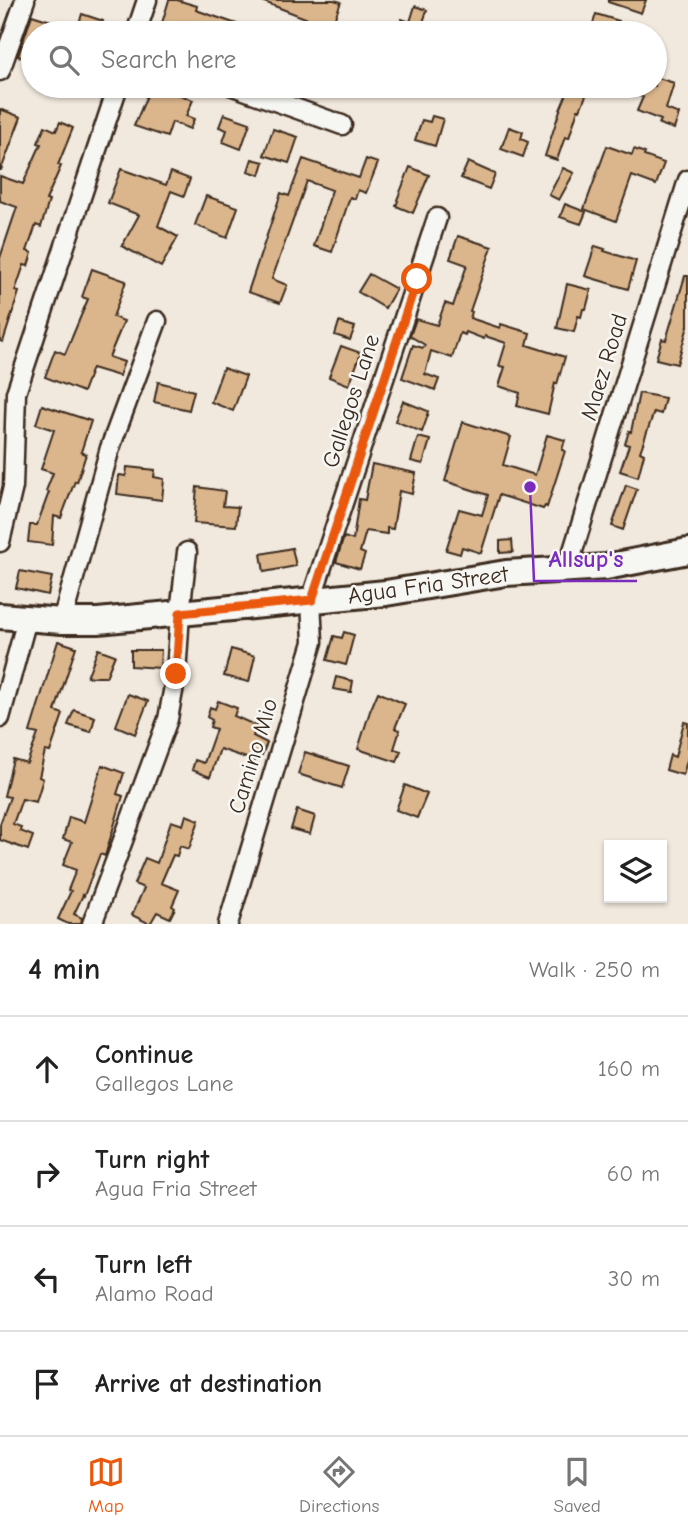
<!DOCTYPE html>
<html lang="en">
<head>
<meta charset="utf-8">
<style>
	:root { --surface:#fff; --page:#f2f2f2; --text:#222; --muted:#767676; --line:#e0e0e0; --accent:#ea580c }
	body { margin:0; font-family:"Comic Neue",sans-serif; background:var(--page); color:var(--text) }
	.controls { position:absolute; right:21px; bottom:21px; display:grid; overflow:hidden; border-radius:0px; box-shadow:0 2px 5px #0004 }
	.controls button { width:63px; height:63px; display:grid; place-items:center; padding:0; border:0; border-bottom:2px solid var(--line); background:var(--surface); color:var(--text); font:35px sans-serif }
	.stop { position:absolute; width:21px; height:21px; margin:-16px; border:5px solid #ea580c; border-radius:50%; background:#fff }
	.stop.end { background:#ea580c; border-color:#fff; box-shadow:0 2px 7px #0008 }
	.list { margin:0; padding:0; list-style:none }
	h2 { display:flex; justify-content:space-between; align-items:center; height:91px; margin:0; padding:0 28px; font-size:30px }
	h2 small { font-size:23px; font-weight:400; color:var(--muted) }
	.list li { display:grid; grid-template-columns:46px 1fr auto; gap:21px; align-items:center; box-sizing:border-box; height:105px; padding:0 28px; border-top:2px solid var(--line) }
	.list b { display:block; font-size:26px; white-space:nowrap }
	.list p { margin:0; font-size:23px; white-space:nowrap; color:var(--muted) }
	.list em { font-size:23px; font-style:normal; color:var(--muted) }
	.icon { flex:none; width:38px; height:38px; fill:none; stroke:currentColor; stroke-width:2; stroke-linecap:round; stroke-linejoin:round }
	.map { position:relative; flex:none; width:688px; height:924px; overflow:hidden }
	.search { position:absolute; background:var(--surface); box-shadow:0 2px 5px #0004; left:21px; right:21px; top:21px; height:77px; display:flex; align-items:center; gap:18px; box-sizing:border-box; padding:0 24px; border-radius:38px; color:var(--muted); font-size:26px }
	.sheet { height:511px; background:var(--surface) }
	nav { display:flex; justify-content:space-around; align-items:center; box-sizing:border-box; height:98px; border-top:2px solid var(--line); background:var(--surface); font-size:19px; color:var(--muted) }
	nav a { display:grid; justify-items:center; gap:4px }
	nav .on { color:var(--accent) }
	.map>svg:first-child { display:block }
</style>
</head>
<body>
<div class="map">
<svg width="688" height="924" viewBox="0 0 688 924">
	<rect width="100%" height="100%" fill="#f1e9de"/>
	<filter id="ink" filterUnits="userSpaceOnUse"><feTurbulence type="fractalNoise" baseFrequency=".0143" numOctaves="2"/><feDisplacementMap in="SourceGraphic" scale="14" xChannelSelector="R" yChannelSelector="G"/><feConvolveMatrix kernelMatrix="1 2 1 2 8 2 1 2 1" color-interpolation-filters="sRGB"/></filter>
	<g filter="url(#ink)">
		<path fill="#dbb68d" stroke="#3b2a1e" stroke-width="2" d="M 169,0 L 177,0 L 197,6 L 196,10 L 257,31 L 257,33 L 212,33 L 213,29 L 192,23 L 189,31 L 162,23 Z
			M 259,0 L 334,0 L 341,2 L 331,28 Z
			M 608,0 L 646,0 L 641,13 L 608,2 Z
			M 415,6 L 427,10 L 422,26 L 437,32 L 437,33 L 398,33 L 402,19 L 410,22 Z
			M 82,14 L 103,21 L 99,33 L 76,33 Z
			M 596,14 L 619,21 L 615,33 L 590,33 Z
			M 32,15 L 57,23 L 54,33 L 33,33 L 33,61 L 18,56 Z
			M 655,77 L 674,83 L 666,109 L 679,114 L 674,129 L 659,124 L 661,120 L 637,111 L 643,97 L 616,88 L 617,86 L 655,86 Z
			M 151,86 L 157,86 L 167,90 L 169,86 L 174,86 L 180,89 L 178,94 L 193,100 L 186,116 L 194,119 L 190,129 L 172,122 L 167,137 L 134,126 Z
			M 570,86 L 590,86 L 580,110 L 578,109 L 569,138 L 565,137 L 557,160 L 545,156 L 560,110 Z
			M 0,109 L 21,117 L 1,170 L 0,170 Z
			M 224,114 L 250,123 L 241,149 L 223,142 L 227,130 L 219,127 Z
			M 432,116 L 443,119 L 435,146 L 415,140 L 422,120 L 430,122 Z
			M 60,122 L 73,128 L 58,165 L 61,166 L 46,200 L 49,201 L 41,227 L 36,225 L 27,251 L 32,253 L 28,266 L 24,265 L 15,291 L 19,292 L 3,342 L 0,341 L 0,258 L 17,207 L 0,201 L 0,176 L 23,184 L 41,144 L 38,143 L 45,126 L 56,131 Z
			M 509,127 L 523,132 L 521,139 L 528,142 L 523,157 L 501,149 Z
			M 273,129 L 298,137 L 289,163 L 264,155 Z
			M 607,146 L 632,155 L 634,149 L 645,153 L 644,156 L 664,163 L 656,185 L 632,176 L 616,221 L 584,209 Z
			M 252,159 L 264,162 L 260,175 L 248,171 Z
			M 303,159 L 359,178 L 366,159 L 378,163 L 366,193 L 358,190 L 355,199 L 350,197 L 332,252 L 314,246 L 332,190 L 307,181 L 272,279 L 287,285 L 280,303 L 248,292 L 281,193 L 289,196 Z
			M 468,162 L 495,174 L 489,189 L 461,178 Z
			M 410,167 L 429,175 L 413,213 L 396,206 L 398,201 L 397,200 Z
			M 563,168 L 574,173 L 559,200 L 549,195 Z
			M 121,169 L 166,185 L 171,172 L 190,179 L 184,196 L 171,191 L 158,226 L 178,237 L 161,267 L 122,246 L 139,215 L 108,203 Z
			M 206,196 L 238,207 L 227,238 L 195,225 Z
			M 565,204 L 586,212 L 581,224 L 560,217 Z
			M 458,236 L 492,247 L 470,311 L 472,312 L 470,318 L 500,328 L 501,324 L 530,333 L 527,345 L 565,357 L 557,384 L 555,383 L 548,414 L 517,406 L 520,393 L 499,386 L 505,367 L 499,366 L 506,343 L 485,336 L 484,339 L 466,332 L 465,335 L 460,333 L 452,358 L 431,351 L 425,374 L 439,379 L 435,390 L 402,378 L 413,345 L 423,348 L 425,345 L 410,336 L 416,319 L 437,325 L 445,303 L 453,306 L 467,265 L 450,259 Z
			M 595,246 L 605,249 L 604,251 L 636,261 L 628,289 L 585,276 Z
			M 92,269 L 126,281 L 113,317 L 124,321 L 109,357 L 124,362 L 119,376 L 92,368 L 83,392 L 45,377 L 55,350 L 65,354 L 88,299 L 82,297 Z
			M 369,274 L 396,289 L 385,308 L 358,292 Z
			M 685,276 L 688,276 L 688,326 L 677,364 L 656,359 L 662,339 L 666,340 Z
			M 567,284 L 591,290 L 586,309 L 583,309 L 581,317 L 578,316 L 574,332 L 557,328 Z
			M 339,322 L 355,327 L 350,340 L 335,335 Z
			M 341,346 L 361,353 L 349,385 L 329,377 Z
			M 223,368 L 246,376 L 233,411 L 211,402 Z
			M 158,382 L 194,391 L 189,410 L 154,402 Z
			M 639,393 L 665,398 L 661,414 L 654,412 L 640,452 L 644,454 L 638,477 L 620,471 L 629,445 L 625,444 L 629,431 L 631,432 Z
			M 403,401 L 428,411 L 427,415 L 428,415 L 422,432 L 395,421 Z
			M 42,405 L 91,421 L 81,452 L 86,454 L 77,482 L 75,481 L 61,518 L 54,516 L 52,545 L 28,542 L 30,525 L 37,525 L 49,492 L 46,491 L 53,473 L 41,469 L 54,430 L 36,424 Z
			M 463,422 L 511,437 L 503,465 L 535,475 L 547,435 L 565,440 L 562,450 L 565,451 L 547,507 L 545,506 L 543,509 L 499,495 L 481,553 L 462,547 L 460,554 L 446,550 L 459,509 L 482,515 L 488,495 L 445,481 Z
			M 418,437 L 430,440 L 423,464 L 411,461 Z
			M 372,464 L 416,473 L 412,494 L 399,491 L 393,529 L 387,528 L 387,534 L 366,531 L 360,552 L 365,554 L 360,569 L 336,562 L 344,537 L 353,540 L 359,499 L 365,500 Z
			M 127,467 L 155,470 L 154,477 L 164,479 L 162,500 L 117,494 L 119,475 L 126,476 Z
			M 626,485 L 637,489 L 623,530 L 612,526 Z
			M 197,487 L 225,491 L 223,506 L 238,507 L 236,526 L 194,523 Z
			M 512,540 L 513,552 L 500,553 L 500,541 Z
			M 292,548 L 296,566 L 264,572 L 261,554 Z
			M 20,571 L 52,577 L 48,595 L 16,588 Z
			M 344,632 L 354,635 L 346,665 L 327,660 L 334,636 L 342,638 Z
			M 58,641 L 76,647 L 55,711 L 63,714 L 50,752 L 45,751 L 39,777 L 43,779 L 36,802 L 22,799 L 13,824 L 21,827 L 20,831 L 33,836 L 28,850 L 0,840 L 0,824 L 10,797 L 4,796 L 13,759 L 27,763 L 38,734 L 30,732 Z
			M 98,649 L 115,655 L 106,677 L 87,677 Z
			M 231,649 L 255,656 L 249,682 L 224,676 Z
			M 131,650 L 161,650 L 160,668 L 131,666 Z
			M 336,677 L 353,681 L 351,692 L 333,689 Z
			M 378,692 L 405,704 L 395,728 L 400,730 L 394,749 L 401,751 L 397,762 L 358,749 L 370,711 Z
			M 128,694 L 148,701 L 135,734 L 116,726 Z
			M 218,701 L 237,708 L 234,716 L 257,726 L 253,736 L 267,743 L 262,755 L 258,753 L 255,761 L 220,749 L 210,777 L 192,770 L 195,760 L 204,763 L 216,729 L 210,727 L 212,720 L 207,717 L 210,707 L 215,709 Z
			M 74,710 L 95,717 L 91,732 L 68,725 Z
			M 684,722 L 688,723 L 688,757 L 683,775 L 666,770 L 670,755 L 675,757 Z
			M 305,752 L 349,766 L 342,788 L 298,774 Z
			M 102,765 L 124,773 L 117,794 L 123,796 L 105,856 L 100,854 L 84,896 L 83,895 L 74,914 L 82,918 L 81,924 L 68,924 L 58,919 L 71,891 L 68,890 L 76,870 L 63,865 L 72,842 L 63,839 L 69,817 L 84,822 Z
			M 405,785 L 427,794 L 417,818 L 396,810 Z
			M 297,810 L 315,816 L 310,834 L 291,829 Z
			M 186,815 L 199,820 L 189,849 L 180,846 L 177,856 L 173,855 L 161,883 L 179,890 L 172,906 L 175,908 L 170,918 L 157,912 L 150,924 L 132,915 L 144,888 L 134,884 L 145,858 L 157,863 L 171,821 L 183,825 Z"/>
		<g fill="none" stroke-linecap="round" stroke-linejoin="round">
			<g stroke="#3b2a1e" stroke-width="23">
				<path id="street" d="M 136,33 L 147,0
					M 0,71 L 25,0
					M 233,86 L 342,125
					M 0,542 L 13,487 L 16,393 L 118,86
					M 567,570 L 688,180
					M 62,621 L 110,448 L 157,321
					M 0,718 L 27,619
					M 92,924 L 168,719 L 176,675 L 180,613 L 187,552
					M 228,924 L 313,642 L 311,600 L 437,218"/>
			</g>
			<g stroke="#3b2a1e" stroke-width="30">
				<path id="secondary" d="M 0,616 L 62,621 L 98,621 L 386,593 L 506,573 L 606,567 L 688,551"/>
			</g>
			<use href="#street" stroke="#f6f6f2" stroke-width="18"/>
			<use href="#secondary" stroke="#f6f6f2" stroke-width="24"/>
		</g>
	</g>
	<g fill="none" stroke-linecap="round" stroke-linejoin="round" filter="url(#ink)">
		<path stroke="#ea580c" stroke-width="9" d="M 176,674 L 180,613 L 312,600 L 417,279"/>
	</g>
	<g text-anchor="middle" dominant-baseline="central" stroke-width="5" stroke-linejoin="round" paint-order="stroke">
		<g font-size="23" fill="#3b2a1e" stroke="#f6f6f2">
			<text transform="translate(604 367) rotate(-73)">Maez Road</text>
			<text transform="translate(351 401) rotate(-72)">Gallegos Lane</text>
			<text transform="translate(428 585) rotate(-8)">Agua Fria Street</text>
			<text transform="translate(253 756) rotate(-73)">Camino Mio</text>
		</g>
	</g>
	<path fill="none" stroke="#7b2cbf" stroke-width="2.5" d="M530 487L534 581H637"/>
	<circle fill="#7b2cbf" stroke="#f6f6f2" stroke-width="2.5" cx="530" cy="487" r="7"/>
	<g font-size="24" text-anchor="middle" font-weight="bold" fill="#7b2cbf" stroke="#f6f6f2" stroke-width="5" stroke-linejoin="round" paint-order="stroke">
		<text x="586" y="567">Allsup's</text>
	</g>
</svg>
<div class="controls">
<button><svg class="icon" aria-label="layers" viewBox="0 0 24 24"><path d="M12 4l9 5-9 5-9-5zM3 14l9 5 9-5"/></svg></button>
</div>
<div class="stop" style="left:417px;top:279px"></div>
<div class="stop end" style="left:176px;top:674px"></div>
<div class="search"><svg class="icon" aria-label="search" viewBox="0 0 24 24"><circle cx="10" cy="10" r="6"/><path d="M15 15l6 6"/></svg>Search here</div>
</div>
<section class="sheet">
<h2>4 min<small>Walk · 250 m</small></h2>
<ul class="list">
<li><svg class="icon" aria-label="ahead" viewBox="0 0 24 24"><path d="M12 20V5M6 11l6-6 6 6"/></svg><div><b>Continue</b><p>Gallegos Lane</p></div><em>160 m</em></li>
<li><svg class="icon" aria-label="right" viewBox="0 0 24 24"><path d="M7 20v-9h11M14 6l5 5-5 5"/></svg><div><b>Turn right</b><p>Agua Fria Street</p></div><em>60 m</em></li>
<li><svg class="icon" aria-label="left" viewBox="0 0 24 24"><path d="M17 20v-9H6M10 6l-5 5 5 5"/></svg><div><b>Turn left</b><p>Alamo Road</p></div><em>30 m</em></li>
<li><svg class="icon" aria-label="arrive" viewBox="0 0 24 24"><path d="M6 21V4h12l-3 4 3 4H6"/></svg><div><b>Arrive at destination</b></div></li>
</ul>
</section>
<nav>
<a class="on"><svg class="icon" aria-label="map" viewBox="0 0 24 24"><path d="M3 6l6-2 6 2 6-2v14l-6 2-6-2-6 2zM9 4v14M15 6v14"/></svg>Map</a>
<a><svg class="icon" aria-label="directions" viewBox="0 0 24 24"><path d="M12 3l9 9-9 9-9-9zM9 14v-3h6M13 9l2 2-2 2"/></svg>Directions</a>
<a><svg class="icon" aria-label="saved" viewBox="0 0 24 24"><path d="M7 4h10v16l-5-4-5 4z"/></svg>Saved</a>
</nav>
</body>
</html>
